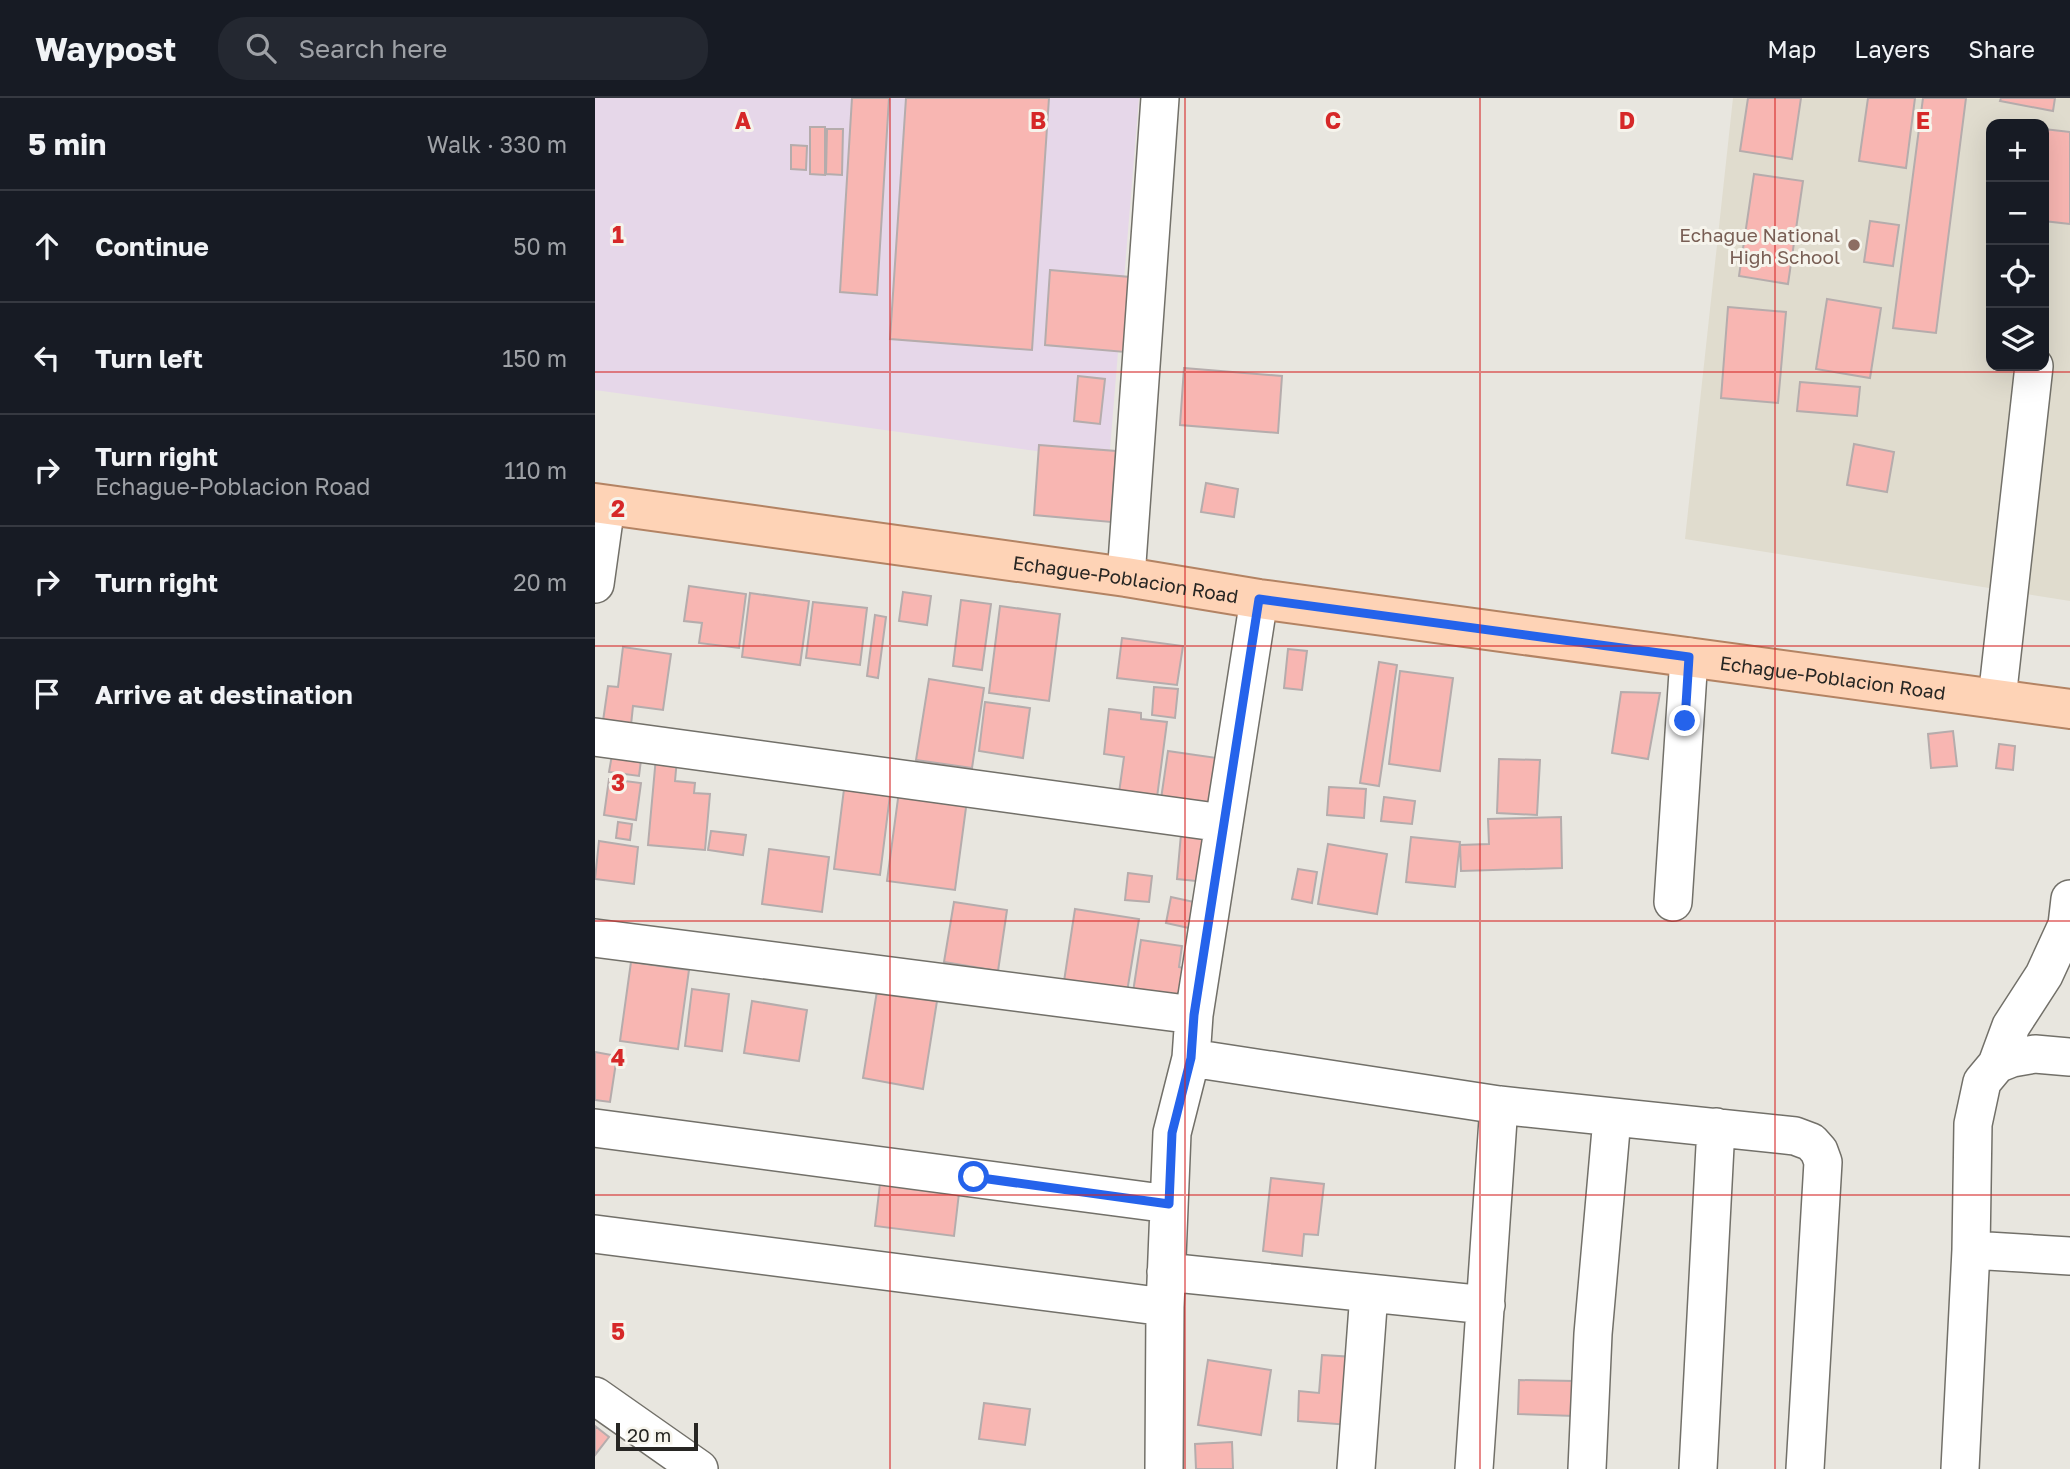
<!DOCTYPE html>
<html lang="en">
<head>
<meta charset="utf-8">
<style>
	:root { --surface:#171b24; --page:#242831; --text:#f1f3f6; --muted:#9ea1a6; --line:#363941 }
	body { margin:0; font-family:"Golos Text",sans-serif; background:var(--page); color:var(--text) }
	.controls { position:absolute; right:21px; top:21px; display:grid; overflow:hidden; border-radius:14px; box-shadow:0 7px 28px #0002 }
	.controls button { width:63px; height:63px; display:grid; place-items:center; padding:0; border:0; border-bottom:2px solid var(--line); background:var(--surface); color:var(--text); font:35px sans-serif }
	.scale { position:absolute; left:21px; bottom:18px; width:82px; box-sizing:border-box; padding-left:7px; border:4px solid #272623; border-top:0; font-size:19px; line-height:24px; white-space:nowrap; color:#272623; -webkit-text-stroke:5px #f6f4ec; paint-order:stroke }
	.stop { position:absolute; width:21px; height:21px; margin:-16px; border:5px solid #2563eb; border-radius:50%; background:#fff }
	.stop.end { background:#2563eb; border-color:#fff; box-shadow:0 2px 7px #0008 }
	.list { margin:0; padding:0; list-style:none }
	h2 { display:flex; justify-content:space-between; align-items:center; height:91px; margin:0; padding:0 28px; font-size:30px }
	h2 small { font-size:23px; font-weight:400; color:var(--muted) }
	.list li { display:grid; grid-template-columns:46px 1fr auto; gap:21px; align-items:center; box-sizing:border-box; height:112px; padding:0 28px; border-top:2px solid var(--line) }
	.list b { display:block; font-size:26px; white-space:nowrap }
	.list p { margin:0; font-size:23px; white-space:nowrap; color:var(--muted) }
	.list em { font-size:23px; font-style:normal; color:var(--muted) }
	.icon { flex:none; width:38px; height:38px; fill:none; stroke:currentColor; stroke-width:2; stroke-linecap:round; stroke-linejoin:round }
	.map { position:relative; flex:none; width:1475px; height:1371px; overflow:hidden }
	header { display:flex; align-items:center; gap:42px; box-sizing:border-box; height:98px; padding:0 35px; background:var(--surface); border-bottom:2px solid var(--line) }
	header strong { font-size:33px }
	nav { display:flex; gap:38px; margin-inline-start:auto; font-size:24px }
	.search { width:490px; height:63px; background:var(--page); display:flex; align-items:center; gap:18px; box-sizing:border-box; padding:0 24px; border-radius:28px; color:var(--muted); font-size:26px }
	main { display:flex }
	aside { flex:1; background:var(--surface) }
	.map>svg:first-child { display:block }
</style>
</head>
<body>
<header>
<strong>Waypost</strong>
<div class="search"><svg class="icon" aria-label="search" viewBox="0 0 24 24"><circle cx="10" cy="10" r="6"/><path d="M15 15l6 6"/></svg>Search here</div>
<nav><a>Map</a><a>Layers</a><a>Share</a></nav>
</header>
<main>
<aside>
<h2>5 min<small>Walk · 330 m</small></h2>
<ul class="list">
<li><svg class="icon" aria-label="ahead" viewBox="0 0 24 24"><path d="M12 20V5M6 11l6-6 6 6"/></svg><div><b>Continue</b></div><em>50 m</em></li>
<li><svg class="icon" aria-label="left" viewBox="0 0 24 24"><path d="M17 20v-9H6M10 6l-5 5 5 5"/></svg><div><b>Turn left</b></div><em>150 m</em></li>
<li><svg class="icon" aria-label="right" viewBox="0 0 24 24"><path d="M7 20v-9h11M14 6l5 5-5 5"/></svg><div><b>Turn right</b><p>Echague-Poblacion Road</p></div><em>110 m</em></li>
<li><svg class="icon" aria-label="right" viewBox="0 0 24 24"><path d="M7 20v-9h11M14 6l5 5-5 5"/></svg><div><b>Turn right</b></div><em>20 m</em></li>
<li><svg class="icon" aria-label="arrive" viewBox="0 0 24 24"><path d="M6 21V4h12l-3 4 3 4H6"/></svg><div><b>Arrive at destination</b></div></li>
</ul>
</aside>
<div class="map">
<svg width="1475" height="1371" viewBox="0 0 1475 1371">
	<rect width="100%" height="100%" fill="#e8e6df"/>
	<path fill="#e6d7e9" d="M 0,0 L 544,0 L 514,363 L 0,292 Z"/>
	<path fill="#e0dcce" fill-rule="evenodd" d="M 1138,0 L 1475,0 L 1475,503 L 1090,441 ZM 1396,26 L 1449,26 L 1449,268 L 1396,268 Z"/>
	<path fill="#f8b6b2" stroke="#b5acac" stroke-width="2" d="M 257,0 L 294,0 L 282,197 L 245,194 Z
		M 311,0 L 454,0 L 437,252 L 295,241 Z
		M 1153,0 L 1206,0 L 1197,61 L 1145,53 Z
		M 1273,0 L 1320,0 L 1311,70 L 1264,63 Z
		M 1328,0 L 1371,0 L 1341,235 L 1298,230 Z
		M 1406,0 L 1460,0 L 1458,13 L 1405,3 Z
		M 215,29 L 230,29 L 230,77 L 215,76 Z
		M 232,31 L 248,31 L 247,77 L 231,76 Z
		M 1449,31 L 1475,34 L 1475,126 L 1449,123 Z
		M 196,47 L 212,48 L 211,72 L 196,71 Z
		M 1159,76 L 1208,83 L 1193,186 L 1144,178 Z
		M 1275,123 L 1304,127 L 1298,168 L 1269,164 Z
		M 455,172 L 535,179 L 530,254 L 450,247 Z
		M 1232,201 L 1286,210 L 1275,280 L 1221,271 Z
		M 1133,209 L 1191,214 L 1183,305 L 1126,300 Z
		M 589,270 L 687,278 L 683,335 L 585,327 Z
		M 483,278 L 510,281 L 505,326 L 479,323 Z
		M 1205,284 L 1265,289 L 1262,318 L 1202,313 Z
		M 1259,346 L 1299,354 L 1292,394 L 1252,387 Z
		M 444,347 L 521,353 L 516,424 L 439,417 Z
		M 611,385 L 643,391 L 639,419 L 606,414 Z
		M 94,488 L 151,496 L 144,550 L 104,545 L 107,525 L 89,523 Z
		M 308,494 L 336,498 L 332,527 L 304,523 Z
		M 155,495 L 214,503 L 205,567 L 147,559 Z
		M 366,502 L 396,506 L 387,572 L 358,568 Z
		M 218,504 L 272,510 L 265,567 L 211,560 Z
		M 405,508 L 465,516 L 454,603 L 394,595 Z
		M 280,517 L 291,519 L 283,580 L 272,578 Z
		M 527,540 L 588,548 L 582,587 L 522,580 Z
		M 28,549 L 76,556 L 68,612 L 38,608 L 36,627 L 8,623 L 13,588 L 23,589 Z
		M 693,551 L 712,553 L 707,592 L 689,590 Z
		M 784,564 L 802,567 L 784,688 L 765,685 Z
		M 805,573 L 858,580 L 845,673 L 794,666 Z
		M 334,581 L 389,590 L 377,670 L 321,662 Z
		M 559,589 L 583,591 L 580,620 L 557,617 Z
		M 1026,594 L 1065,595 L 1053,661 L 1017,655 Z
		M 390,604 L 435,610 L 428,660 L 384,653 Z
		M 514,611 L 546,615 L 546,621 L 572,624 L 561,707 L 523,702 L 529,659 L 509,656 Z
		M 1358,633 L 1362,668 L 1336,670 L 1333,636 Z
		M 1404,646 L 1420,648 L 1418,672 L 1401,670 Z
		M 18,651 L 47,654 L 44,678 L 14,674 Z
		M 573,653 L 622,660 L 616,708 L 566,701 Z
		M 61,659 L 82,661 L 80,683 L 100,685 L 99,695 L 115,696 L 110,752 L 53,747 Z
		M 904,661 L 945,662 L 942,717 L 902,715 Z
		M 14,681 L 46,685 L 41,722 L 9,717 Z
		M 734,689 L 771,691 L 769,720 L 732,717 Z
		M 249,691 L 295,697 L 285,777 L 239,771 Z
		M 304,693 L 372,702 L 360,792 L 292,783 Z
		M 789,699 L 820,703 L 817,726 L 786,723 Z
		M 966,719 L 967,770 L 866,773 L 865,747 L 894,746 L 893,721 Z
		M 23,724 L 37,726 L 35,742 L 21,740 Z
		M 116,733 L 151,737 L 148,757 L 113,752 Z
		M 586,736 L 615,738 L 611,784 L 582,781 Z
		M 816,739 L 865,744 L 860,789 L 811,784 Z
		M 4,743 L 43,749 L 39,786 L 0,781 Z
		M 733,746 L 792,756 L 782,816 L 723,806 Z
		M 174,751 L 234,759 L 227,814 L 167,806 Z
		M 703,771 L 722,774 L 717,805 L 697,801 Z
		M 533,775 L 557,778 L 554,804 L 530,802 Z
		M 576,799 L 608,806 L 603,832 L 571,825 Z
		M 359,804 L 412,812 L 403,873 L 349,864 Z
		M 480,811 L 544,821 L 531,900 L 468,890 Z
		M 546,842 L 587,848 L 584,869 L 595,872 L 591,902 L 538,894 Z
		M 36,864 L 94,872 L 83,951 L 25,943 Z
		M 97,891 L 134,896 L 127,953 L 90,948 Z
		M 282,893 L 342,903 L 328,991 L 268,980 Z
		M 157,903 L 212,912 L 204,963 L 149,955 Z
		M 0,954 L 22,958 L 15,1004 L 0,1002 Z
		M 676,1080 L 729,1086 L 723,1137 L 709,1136 L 707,1158 L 668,1153 Z
		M 285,1086 L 364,1095 L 359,1138 L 280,1128 Z
		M 727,1257 L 760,1259 L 755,1327 L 703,1323 L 704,1293 L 724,1295 Z
		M 613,1262 L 676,1272 L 666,1337 L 603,1327 Z
		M 924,1282 L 979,1283 L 979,1318 L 923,1316 Z
		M 389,1305 L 435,1311 L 430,1347 L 384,1341 Z
		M 0,1328 L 14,1339 L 0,1357 Z
		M 637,1344 L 638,1371 L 601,1371 L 600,1346 Z"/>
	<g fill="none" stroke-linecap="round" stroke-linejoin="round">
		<g stroke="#727069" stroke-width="40">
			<path id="minor" d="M 531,479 L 565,0
				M 0,486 L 11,407
				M 1402,601 L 1439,268
				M 0,639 L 628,725
				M 1078,804 L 1094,559
				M 0,840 L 599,917
				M 596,960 L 904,1007 L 1200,1038 L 1216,1044 L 1224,1053 L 1228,1064 L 1210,1371
				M 1402,966 L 1416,928 L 1449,877 L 1472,827 L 1475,801
				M 0,1030 L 574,1106
				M 0,1136 L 570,1209
				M 1376,1152 L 1475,1158
				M 571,1174 L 891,1207
				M 0,1298 L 104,1371
				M 569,1371 L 570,1209 L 577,1035 L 596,960 L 599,917 L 664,501
				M 761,1371 L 774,1195
				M 879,1371 L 904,1007
				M 992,1371 L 998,1236 L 1017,1020
				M 1103,1371 L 1121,1029
				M 1365,1371 L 1376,1152 L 1378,1026 L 1387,984 L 1402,966 L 1417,960 L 1440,956 L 1475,959"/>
		</g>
		<g stroke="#b38363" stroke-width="42">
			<g id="major">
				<path id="s1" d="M 0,405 L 531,479 L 664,501 L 1475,611"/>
			</g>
		</g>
		<use href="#minor" stroke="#fff" stroke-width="37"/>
		<use href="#major" stroke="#fed3b6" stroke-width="38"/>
	</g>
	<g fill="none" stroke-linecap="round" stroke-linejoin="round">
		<path stroke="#2563eb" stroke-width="9" d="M 379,1079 L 574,1106 L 577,1035 L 596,960 L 599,917 L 664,501 L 1094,559 L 1090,623"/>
	</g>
	<path fill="none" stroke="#d62828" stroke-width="2" stroke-opacity="0.55" d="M 295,0 L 295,1371M 590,0 L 590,1371M 885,0 L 885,1371M 1180,0 L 1180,1371M 0,274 L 1475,274M 0,548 L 1475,548M 0,823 L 1475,823M 0,1097 L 1475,1097"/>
	<circle fill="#8d6e63" stroke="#f6f4ec" stroke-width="2.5" cx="1259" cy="147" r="7"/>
	<g text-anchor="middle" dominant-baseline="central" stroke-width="6" stroke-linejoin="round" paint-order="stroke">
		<g font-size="19" fill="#785e54" stroke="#f6f4ec" text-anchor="end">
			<text x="1245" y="136">Echague National<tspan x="1245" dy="22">High School</tspan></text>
		</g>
		<g font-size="19" fill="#272623" stroke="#f6f4ec">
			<text stroke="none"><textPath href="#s1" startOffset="536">Echague-Poblacion Road</textPath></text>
			<text stroke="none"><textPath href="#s1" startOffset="1250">Echague-Poblacion Road</textPath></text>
		</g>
	</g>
	<g font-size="23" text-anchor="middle" font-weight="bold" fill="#d62828" stroke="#f6f4ec" stroke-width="6" stroke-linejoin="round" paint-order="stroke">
		<text x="148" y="31">A</text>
		<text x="443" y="31">B</text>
		<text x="738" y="31">C</text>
		<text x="1032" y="31">D</text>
		<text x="1328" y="31">E</text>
		<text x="23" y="145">1</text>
		<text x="23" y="419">2</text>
		<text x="23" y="693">3</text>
		<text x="23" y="968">4</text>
		<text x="23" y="1242">5</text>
	</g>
</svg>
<div class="controls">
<button>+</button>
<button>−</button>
<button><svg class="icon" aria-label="locate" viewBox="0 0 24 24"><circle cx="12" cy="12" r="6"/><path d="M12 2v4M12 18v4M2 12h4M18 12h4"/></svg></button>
<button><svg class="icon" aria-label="layers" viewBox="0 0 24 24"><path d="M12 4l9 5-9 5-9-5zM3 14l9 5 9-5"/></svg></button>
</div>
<div class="scale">20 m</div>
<div class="stop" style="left:379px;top:1079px"></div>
<div class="stop end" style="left:1090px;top:623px"></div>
</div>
</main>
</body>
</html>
